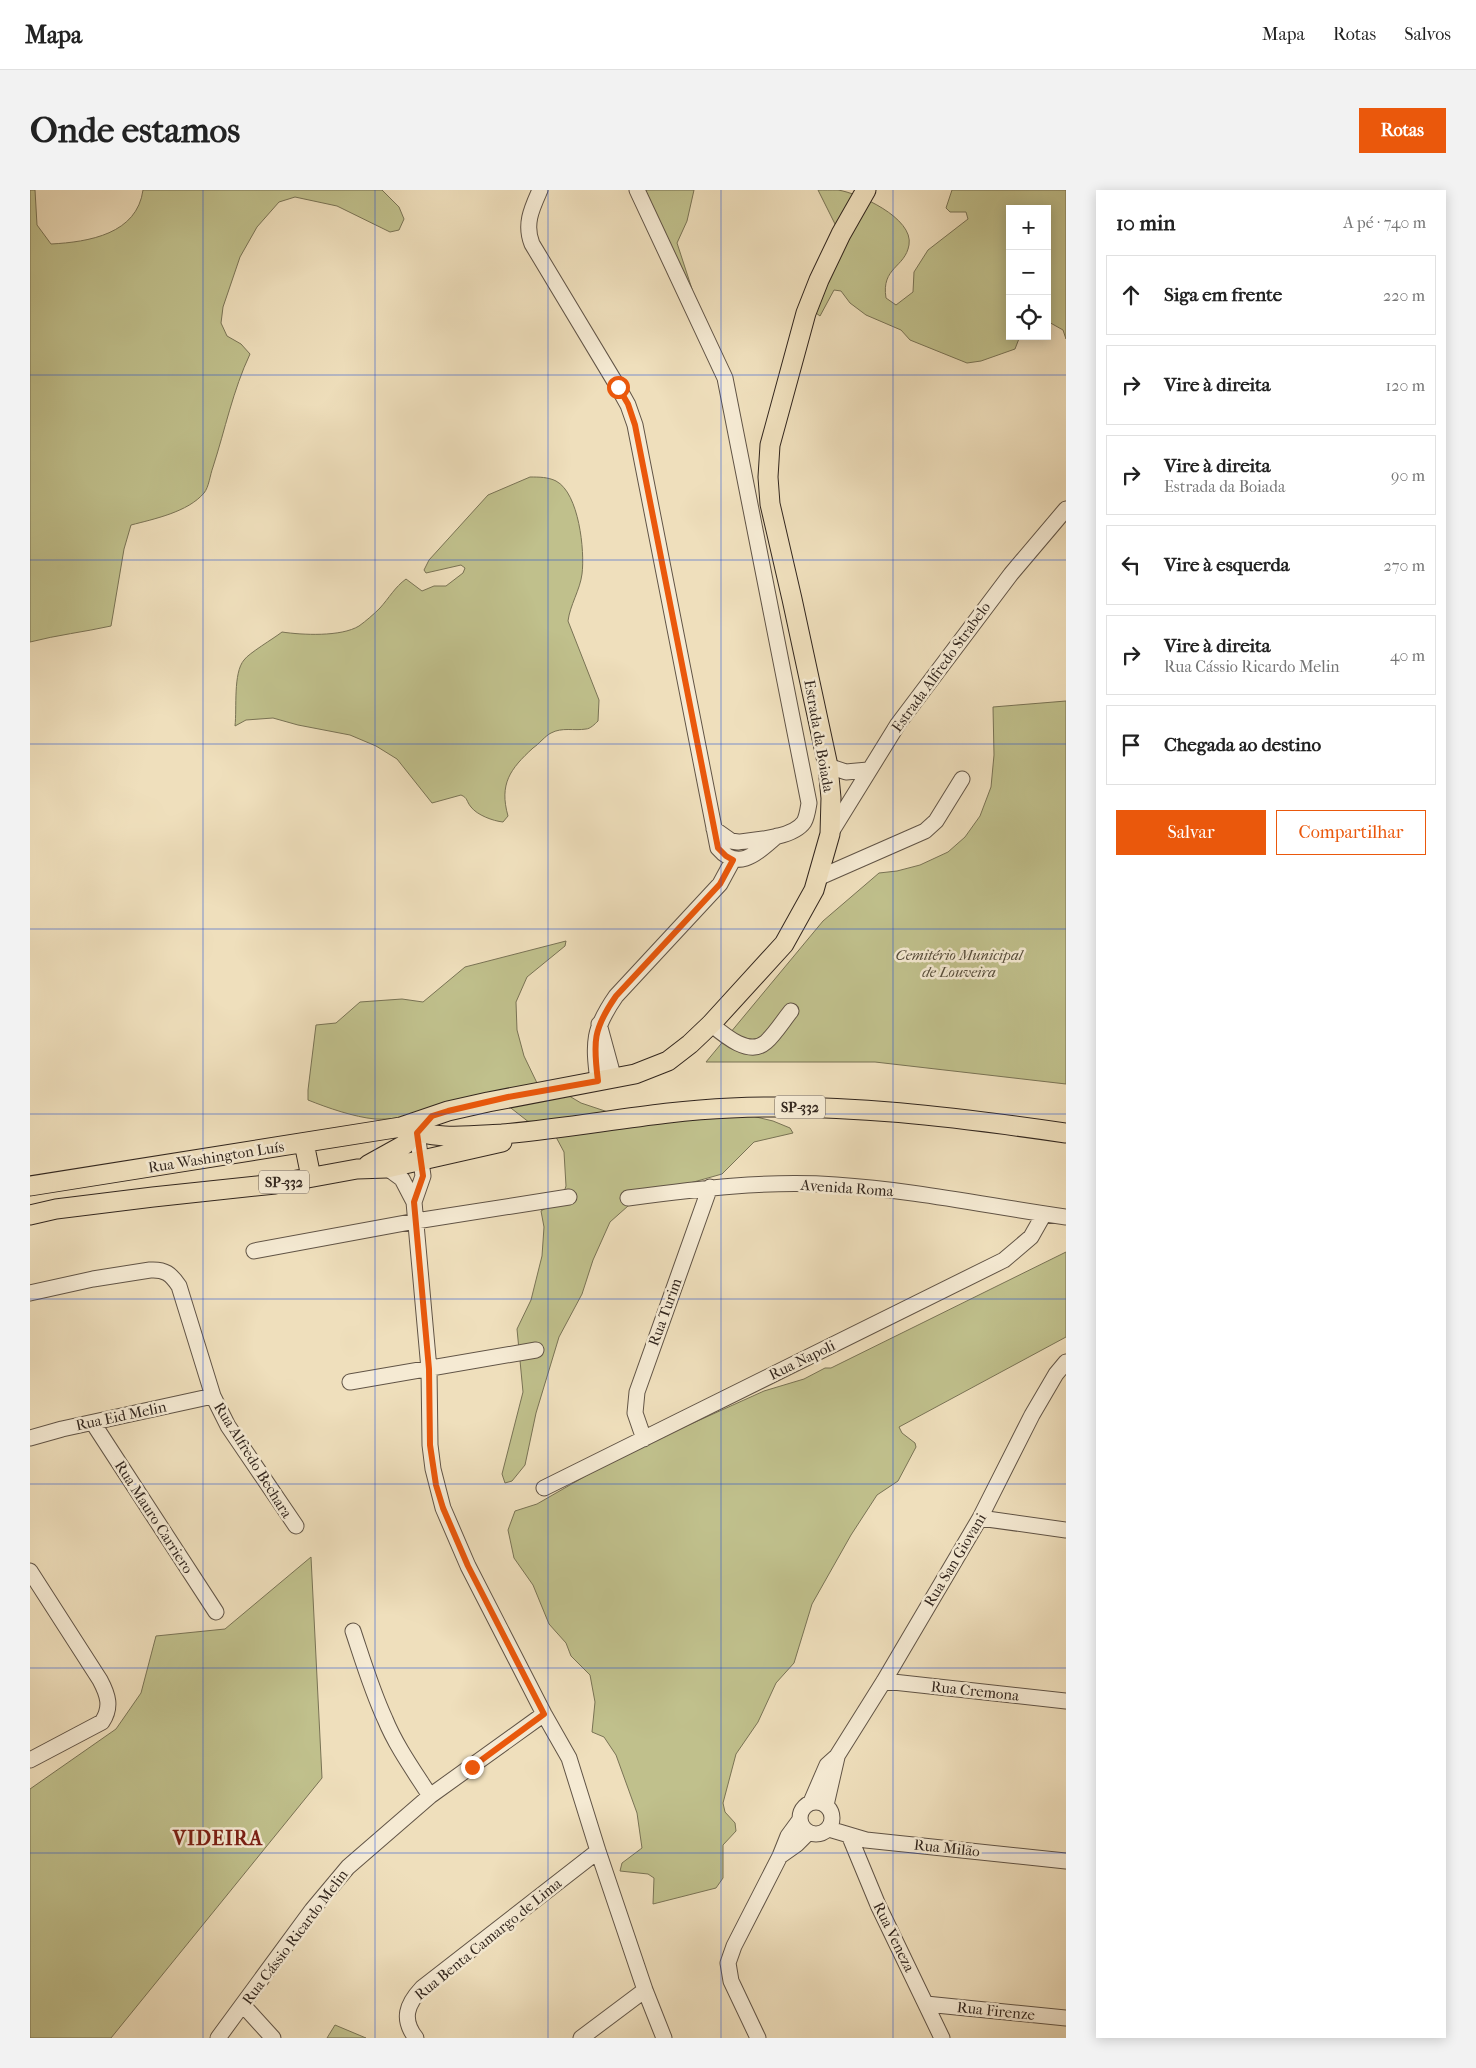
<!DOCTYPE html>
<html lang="pt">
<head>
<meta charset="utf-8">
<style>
	:root { --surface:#fff; --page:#f2f2f2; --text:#222; --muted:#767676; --line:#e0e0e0; --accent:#ea580c }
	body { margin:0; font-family:"IM FELL French Canon",serif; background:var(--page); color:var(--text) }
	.controls { position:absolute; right:15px; top:15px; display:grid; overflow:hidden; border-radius:0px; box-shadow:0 2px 12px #0003 }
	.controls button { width:45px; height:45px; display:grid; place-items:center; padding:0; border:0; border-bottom:1px solid var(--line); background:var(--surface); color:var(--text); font:25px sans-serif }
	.stop { position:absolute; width:15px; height:15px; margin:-11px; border:4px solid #ea580c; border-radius:50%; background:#fff }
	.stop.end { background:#ea580c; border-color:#fff; box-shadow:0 1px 5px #0008 }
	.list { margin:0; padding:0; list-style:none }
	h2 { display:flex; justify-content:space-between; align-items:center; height:65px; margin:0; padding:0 20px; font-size:21px }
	h2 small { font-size:16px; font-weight:400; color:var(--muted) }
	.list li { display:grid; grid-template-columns:32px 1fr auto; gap:15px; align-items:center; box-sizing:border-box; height:80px; margin:0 10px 10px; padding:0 10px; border:1px solid var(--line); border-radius:0px }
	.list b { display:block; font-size:19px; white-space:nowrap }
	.list p { margin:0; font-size:16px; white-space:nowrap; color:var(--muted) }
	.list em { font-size:16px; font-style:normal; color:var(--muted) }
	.actions { display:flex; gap:10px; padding:15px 20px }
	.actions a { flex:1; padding:11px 0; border:1px solid var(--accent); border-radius:0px; text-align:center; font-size:18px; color:var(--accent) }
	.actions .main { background:var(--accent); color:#fff }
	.icon { flex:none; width:28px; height:28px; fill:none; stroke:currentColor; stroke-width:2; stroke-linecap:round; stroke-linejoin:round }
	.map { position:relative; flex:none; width:1036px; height:1848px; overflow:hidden; border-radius:0px }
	header { display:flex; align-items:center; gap:30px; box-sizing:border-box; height:70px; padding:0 25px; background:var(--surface); border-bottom:1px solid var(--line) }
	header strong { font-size:24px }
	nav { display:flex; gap:28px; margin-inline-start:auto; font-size:18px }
	.intro { display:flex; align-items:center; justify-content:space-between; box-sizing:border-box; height:120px; padding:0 30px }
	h1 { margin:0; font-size:35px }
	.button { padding:12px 22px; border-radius:0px; background:var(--accent); color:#fff; font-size:18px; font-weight:700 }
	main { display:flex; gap:30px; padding:0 30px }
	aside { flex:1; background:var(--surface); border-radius:0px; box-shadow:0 2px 12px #0003 }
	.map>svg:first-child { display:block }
</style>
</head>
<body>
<header>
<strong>Mapa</strong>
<nav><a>Mapa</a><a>Rotas</a><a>Salvos</a></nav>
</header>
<div class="intro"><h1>Onde estamos</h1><a class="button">Rotas</a></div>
<main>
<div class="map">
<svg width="1036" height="1848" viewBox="0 0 1036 1848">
	<rect width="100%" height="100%" fill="#efdfbc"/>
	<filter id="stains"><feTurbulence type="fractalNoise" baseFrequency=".004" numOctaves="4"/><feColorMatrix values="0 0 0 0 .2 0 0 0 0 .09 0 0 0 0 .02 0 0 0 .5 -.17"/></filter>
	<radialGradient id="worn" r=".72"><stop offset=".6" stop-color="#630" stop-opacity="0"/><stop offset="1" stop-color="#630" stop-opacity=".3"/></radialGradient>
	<path fill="#c0c08c" stroke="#797355" d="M 0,0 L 5,0 L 7,35 L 21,54 C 59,52 107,44 113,0 L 352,0 L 369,17 L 374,29 L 369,40 L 360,42 L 307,16 L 265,7 L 249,12 L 227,37 L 210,67 L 193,117 L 191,133 L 197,146 L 211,154 L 220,164 C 203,200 195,240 183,277 C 180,285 179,297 174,303 C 158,322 124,329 101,335 L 94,359 L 81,436 C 54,442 27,445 0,452 Z
		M 602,0 L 664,0 L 657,31 L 647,53 L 662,99 L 653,89 Z
		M 788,0 C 794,0 801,0 808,0 C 828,3 884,28 879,55 C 875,78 851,77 856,108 L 866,115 L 883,102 L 884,82 L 898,60 L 938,29 L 936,22 L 920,22 L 916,18 L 922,0 L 1036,0 L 1036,149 L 1033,140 L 1017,131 L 1017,19 L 980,19 L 980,146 L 990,146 L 985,159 L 951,171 L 937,173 L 880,150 L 871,140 L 836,125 L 820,113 L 811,101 L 804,100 L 790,126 L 786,123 L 807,47 L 805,34 Z
		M 500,287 C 509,287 518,287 526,291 C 549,303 555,361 552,384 C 550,400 540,415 538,431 L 569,510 L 568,531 C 565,534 560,539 556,539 C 544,541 532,537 521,543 C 515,546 509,554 503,558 C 480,579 469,594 478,626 L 473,632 C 463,631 447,625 441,617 C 436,611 438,608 431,605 L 402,613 L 367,569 L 346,556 L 320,545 L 268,535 L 243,528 L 216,530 L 205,536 C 207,518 203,483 214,470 C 219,463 243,449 252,442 C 272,445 311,447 329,436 C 336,431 344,424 350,418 C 359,408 365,397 376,389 L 392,401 L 404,396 L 416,396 L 433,383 L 435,378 L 431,375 L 396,383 L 394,380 L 399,370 L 458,305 Z
		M 1036,511 L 1036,894 L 845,872 L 676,872 L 793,731 L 849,683 L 867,681 L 890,675 L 918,662 L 935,647 L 950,626 L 961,597 L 964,565 L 963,517 Z
		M 536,751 L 535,756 L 497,787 L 486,812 L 487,840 L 494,866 L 507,893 L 519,894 L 551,913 L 575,921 L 601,932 L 676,915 L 743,931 L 760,938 L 763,943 L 724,952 L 692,984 L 621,1004 L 598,1016 L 580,1032 L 563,1070 L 552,1104 L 529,1147 L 506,1223 L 495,1275 L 482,1291 L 475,1293 L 472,1284 L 493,1202 L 487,1139 L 501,1110 L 512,1066 L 514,1037 L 511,1021 L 532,1008 L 536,996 L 534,962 L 526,947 L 500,933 L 463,904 C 431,913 377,931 345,929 C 324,927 298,918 278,910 L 278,900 L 286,835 L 306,833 L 330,812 L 372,809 L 393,812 L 435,777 Z
		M 1036,1062 L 1036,1147 L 869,1237 L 872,1243 L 885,1253 L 886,1257 L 868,1291 L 847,1305 L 821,1345 L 782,1414 L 764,1473 L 746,1493 L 728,1532 L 706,1564 L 693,1613 L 695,1622 L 705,1633 L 706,1641 L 693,1655 L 693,1688 L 686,1698 L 623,1714 L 624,1688 L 618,1684 L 590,1681 L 592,1673 L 612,1658 L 607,1623 L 586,1565 L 574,1547 L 562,1542 L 565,1512 L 560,1485 L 541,1466 L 536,1453 L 519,1434 L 503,1395 L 484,1368 L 478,1340 L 485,1321 L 507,1314 L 592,1265 L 734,1201 L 774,1189 L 795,1178 L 801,1178 Z
		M 281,1367 L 292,1588 L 81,1848 L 0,1848 L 0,1599 L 86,1539 L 111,1503 L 126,1446 L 195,1439 Z
		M 305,1835 L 336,1848 L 297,1848 Z"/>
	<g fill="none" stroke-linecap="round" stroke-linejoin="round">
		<g stroke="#615446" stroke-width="17">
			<path id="minor" d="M 510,0 C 502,18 494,34 502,54 L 588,197 L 598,215 L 605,235 L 688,658 C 709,683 729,661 747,646
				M 607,0 L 695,188 L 779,613 C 778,619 777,627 774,632 C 763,648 726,650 708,652 L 701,651 L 684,639
				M 798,576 L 816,582 L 838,580
				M 800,644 L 868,534 L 981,384 L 1036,319
				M 788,688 L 895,641 L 906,631 L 932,589
				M 569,834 L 584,889
				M 681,834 C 694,845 719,867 736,852 C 745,844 753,831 761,821
				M 568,891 C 563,852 563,839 586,806 L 690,694 L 703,670
				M 357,978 L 372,989 L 384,1012 L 399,1179 L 400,1255 L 403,1279 L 413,1318 L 438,1376 L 514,1524 L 539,1568 L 568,1661 L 615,1800 L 634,1848
				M 598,1008 C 667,999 736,990 806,995 C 883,1000 959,1016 1036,1027
				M 384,1012 L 393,986 L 387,943
				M 224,1061 L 386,1031 L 539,1007
				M 0,1103 L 63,1089 L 120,1080 C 135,1079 141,1084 149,1096 L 183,1206 L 198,1236 L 266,1336
				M 320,1192 L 506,1160
				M 63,1233 L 186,1422
				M 0,1248 L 32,1239 L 183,1206
				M 614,1249 L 605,1223 L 607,1202 L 680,997
				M 514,1298 L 974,1070 L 1001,1047 L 1014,1024
				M 950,1328 L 1036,1340
				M 0,1381 L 70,1490 C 78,1505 82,1517 72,1532 L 0,1570
				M 323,1441 C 333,1471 342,1501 355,1529 C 366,1556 384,1581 400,1606
				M 854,1491 L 1036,1511
				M770 1628a16 16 0 1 1 32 0a16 16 0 1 1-32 0Z
				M 781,1612 L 797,1575 L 807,1566 L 854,1491 L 950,1328 L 1002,1225 L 1026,1184 L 1036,1172
				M 796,1615 L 807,1567
				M 799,1639 L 836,1650 L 1036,1671
				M 819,1645 L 848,1715 L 912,1848
				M 750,1666 L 767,1654 L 778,1643
				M 896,1814 L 1036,1828
				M 213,1815 L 243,1848
				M 188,1848 L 282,1720 L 318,1677 L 400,1606 L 514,1524
				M 386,1848 C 371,1829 377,1814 392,1798 L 568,1661
				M 551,1848 L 615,1800
				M 728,1848 L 701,1791 L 698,1773 L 704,1756 L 750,1666 L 758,1646 L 769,1631"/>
		</g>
		<g stroke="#32261e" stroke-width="21">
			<path id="major" d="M 371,937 C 404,950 436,946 472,944 C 548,938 624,921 701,918 C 814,913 925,927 1036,943
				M 274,953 L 281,987
				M 338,975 L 374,955 L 394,935
				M 0,996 L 371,937 L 418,921 L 458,912 L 605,884 L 638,871 L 660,854 L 681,834 L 754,754 L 784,700 L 800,644 L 801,608 L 798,576 L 762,409 L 740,314 L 738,287 L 740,255 L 776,123 L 789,90 L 811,44 L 836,0
				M 0,1025 L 26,1019 L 123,1007 L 245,994 L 327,979 L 357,978 L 472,952"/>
		</g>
		<use href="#minor" stroke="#f5ead3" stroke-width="15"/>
		<use href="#major" stroke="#efdfbc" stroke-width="19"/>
	</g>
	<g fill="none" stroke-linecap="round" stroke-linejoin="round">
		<path stroke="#ea580c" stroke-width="6" d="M 442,1577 L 514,1524 L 438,1376 L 413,1318 L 406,1295 L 400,1255 L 399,1179 L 384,1012 L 393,986 L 387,943 L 402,926 L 418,921 L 478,907 L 568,891 C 563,852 563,839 586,806 L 690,694 L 703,670 L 696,666 L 688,658 L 605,235 L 598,214 L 588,197"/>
	</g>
	<path fill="none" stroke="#1d4ed8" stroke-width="1" stroke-opacity="0.55" d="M 173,0 L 173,1848M 345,0 L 345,1848M 518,0 L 518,1848M 691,0 L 691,1848M 863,0 L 863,1848M 0,185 L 1036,185M 0,370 L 1036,370M 0,554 L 1036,554M 0,739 L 1036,739M 0,924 L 1036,924M 0,1109 L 1036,1109M 0,1294 L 1036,1294M 0,1478 L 1036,1478M 0,1663 L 1036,1663"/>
	<g text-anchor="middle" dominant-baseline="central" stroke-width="5" stroke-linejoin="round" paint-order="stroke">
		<g fill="#f5ead3" stroke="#6c6154" stroke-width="1">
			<rect x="745" y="905.5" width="50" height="23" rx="4"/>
			<rect x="229" y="980.5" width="50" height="23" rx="4"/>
		</g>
		<g font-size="14" font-weight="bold" fill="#32261e">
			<text x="770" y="917">SP-332</text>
			<text x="254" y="992">SP-332</text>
		</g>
		<g font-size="15" fill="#32261e" stroke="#f5ead3">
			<text transform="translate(911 477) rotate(-54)">Estrada Alfredo Strabelo</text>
			<text transform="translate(789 546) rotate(80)">Estrada da Boiada</text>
			<text transform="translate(186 967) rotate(-9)">Rua Washington Luís</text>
			<text transform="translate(817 998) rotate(4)">Avenida Roma</text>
			<text transform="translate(635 1122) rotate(-70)">Rua Turim</text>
			<text transform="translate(772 1170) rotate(-26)">Rua Napoli</text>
			<text transform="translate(91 1226) rotate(-12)">Rua Eid Melin</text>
			<text transform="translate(223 1270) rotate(58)">Rua Alfredo Bechara</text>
			<text transform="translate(124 1327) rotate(57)">Rua Mauro Carriero</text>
			<text transform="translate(925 1370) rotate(-59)">Rua San Giovani</text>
			<text transform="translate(945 1501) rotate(6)">Rua Cremona</text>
			<text transform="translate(917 1658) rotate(6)">Rua Milão</text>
			<text transform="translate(265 1747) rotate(-53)">Rua Cássio Ricardo Melin</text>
			<text transform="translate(864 1747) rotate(64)">Rua Veneza</text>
			<text transform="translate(458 1749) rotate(-39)">Rua Benta Camargo de Lima</text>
			<text transform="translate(966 1821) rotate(6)">Rua Firenze</text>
		</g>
		<g font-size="15" font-style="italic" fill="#564c3a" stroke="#f5ead3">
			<text x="929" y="765">Cemitério Municipal<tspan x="929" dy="17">de Louveira</tspan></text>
		</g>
		<g font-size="20" font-weight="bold" letter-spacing="1" fill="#7a1f14" stroke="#f5ead3">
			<text x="188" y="1648">VIDEIRA</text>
		</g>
	</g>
	<rect width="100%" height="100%" filter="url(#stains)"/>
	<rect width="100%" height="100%" fill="url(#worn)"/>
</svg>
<div class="controls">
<button>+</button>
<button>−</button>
<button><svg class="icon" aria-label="locate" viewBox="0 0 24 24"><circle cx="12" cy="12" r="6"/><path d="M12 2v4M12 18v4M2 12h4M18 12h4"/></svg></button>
</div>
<div class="stop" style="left:588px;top:197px"></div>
<div class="stop end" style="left:442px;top:1577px"></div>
</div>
<aside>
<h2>10 min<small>A pé · 740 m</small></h2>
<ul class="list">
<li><svg class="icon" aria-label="ahead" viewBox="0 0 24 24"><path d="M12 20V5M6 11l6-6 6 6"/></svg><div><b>Siga em frente</b></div><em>220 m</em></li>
<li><svg class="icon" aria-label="right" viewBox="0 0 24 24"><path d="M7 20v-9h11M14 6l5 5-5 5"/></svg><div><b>Vire à direita</b></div><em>120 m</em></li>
<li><svg class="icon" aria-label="right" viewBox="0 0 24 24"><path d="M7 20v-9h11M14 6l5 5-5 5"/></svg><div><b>Vire à direita</b><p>Estrada da Boiada</p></div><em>90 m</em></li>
<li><svg class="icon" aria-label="left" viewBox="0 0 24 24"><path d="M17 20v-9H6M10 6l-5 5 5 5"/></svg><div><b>Vire à esquerda</b></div><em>270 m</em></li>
<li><svg class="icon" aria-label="right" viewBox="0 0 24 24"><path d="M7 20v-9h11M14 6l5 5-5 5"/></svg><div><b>Vire à direita</b><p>Rua Cássio Ricardo Melin</p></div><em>40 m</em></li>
<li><svg class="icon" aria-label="arrive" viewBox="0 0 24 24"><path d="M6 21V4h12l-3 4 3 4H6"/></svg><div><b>Chegada ao destino</b></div></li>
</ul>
<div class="actions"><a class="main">Salvar</a><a>Compartilhar</a></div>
</aside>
</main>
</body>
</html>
